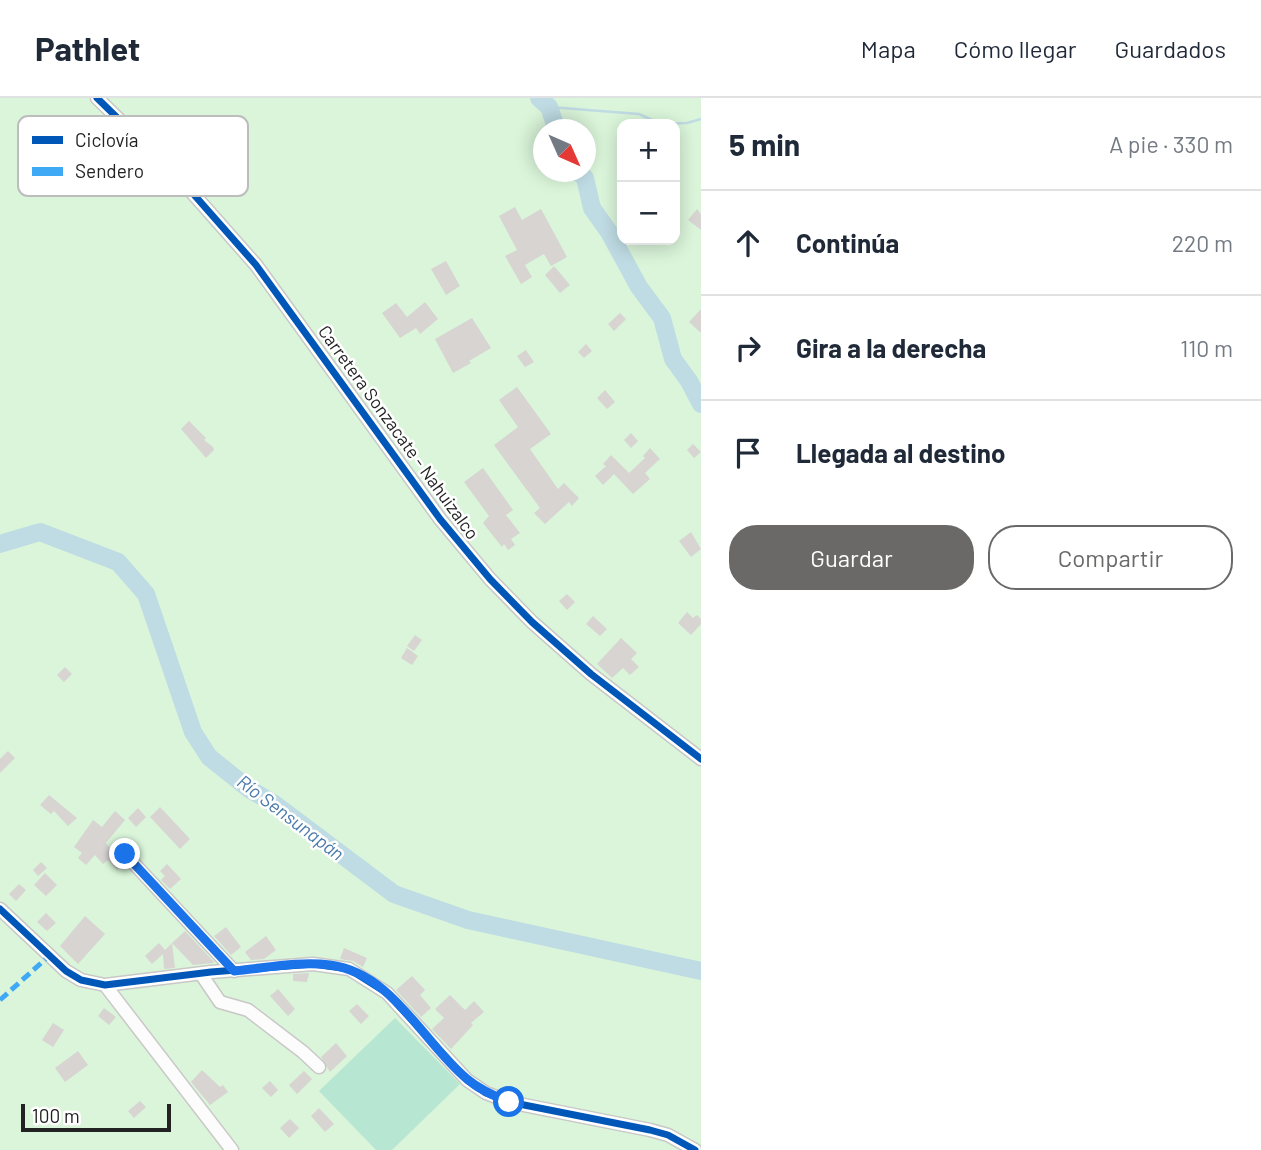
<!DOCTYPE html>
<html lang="es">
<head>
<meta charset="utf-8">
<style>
	:root { --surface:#fff; --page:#f2f2f3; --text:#1f2937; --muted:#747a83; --line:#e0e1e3; --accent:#6a6968 }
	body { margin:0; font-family:Barlow,sans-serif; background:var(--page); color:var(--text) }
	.controls { position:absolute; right:21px; top:21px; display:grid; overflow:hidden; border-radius:14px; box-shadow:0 4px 18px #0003 }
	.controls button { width:63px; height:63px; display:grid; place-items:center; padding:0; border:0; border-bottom:2px solid var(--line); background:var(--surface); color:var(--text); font:35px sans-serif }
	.compass { position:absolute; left:533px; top:21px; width:63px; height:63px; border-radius:50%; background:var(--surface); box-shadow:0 4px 18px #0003; rotate:135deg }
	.scale { position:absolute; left:21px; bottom:18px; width:150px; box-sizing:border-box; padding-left:7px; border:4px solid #222; border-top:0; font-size:19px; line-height:24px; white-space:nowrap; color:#222; -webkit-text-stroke:5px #fff; paint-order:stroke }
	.stop { position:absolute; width:21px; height:21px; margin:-16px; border:5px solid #1a73e8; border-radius:50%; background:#fff }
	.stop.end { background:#1a73e8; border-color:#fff; box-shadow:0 2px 7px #0008 }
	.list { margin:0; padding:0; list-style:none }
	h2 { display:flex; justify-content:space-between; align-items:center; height:91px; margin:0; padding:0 28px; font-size:30px }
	h2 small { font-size:23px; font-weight:400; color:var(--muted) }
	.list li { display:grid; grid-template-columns:46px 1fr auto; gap:21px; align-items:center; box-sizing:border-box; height:105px; padding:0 28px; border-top:2px solid var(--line) }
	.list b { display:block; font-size:26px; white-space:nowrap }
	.list em { font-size:23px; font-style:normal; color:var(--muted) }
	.actions { display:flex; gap:14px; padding:21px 28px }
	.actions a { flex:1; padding:16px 0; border:2px solid var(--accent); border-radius:28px; text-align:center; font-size:24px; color:var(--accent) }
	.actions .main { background:var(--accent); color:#fff }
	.icon { flex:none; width:38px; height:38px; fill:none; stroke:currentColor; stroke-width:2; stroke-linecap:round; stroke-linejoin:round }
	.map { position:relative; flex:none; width:701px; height:1052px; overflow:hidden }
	header { display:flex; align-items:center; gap:42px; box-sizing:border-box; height:98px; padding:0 35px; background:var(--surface); border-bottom:2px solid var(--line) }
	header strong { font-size:33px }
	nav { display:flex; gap:38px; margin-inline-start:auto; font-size:24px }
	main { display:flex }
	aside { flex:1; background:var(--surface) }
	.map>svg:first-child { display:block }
</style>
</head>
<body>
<header>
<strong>Pathlet</strong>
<nav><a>Mapa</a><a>Cómo llegar</a><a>Guardados</a></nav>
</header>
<main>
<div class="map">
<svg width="701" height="1052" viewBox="0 0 701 1052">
	<rect width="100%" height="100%" fill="#f0eeeb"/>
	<path fill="#daf5da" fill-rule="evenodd" d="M 0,0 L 701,0 L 701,1052 L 0,1052 ZM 622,26 L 675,26 L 675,142 L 622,142 ZM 544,32 L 586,32 L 586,74 L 544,74 Z"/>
	<path fill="#b7e6d2" d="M 395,920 L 460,986 L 392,1052 L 376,1052 L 319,993 Z"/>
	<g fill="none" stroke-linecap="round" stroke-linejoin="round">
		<path stroke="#bfdbe3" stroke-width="2.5" d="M 549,9 L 639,16 L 661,26 L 687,25 L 701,21"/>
		<path stroke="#bfdbe3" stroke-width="18" d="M 539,0 L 549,9 L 557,32
			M 578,74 L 585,80 L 592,110 L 609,134 L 639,189 L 662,220 L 673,261 L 689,283 L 701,306
			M 0,446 L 40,434 L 118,464 L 146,496 L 193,634 L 209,659 L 249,691 L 273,705 L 394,796 L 468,822 L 701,873"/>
	</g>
	<path fill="#d7d4d2" d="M 515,109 L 522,122 L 541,111 L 567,159 L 551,168 L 544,156 L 525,167 L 532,179 L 521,186 L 505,158 L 517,152 L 499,118 Z
		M 697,111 L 701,116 L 701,132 L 688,122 Z
		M 446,163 L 460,188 L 446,197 L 431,171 Z
		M 554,168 L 570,187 L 560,195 L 545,177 Z
		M 425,204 L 438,221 L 420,236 L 416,230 L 400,240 L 382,215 L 396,205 L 407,219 Z
		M 701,211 L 701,235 L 689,224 Z
		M 620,215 L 626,221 L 614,233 L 608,226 Z
		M 472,220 L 491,250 L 469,263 L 471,265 L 453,275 L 435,241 Z
		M 586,246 L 592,253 L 584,260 L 578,254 Z
		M 526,252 L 534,264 L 525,269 L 517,258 Z
		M 517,289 L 551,336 L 530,351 L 558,391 L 564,385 L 579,400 L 572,408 L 569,404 L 545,426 L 534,415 L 540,410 L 494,347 L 518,329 L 499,302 Z
		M 605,292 L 615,304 L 607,311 L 597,300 Z
		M 189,323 L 206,340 L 204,342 L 213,349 L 214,352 L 206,360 L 181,331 Z
		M 631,335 L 638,343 L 631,350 L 624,342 Z
		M 693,346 L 701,354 L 694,360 L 687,352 Z
		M 650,350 L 660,361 L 645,375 L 650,381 L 633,396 L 614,376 L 603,387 L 595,378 L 606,368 L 603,366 L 611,357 L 629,375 L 645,360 L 643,358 Z
		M 483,370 L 513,412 L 506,417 L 520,435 L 511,441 L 515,447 L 508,452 L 504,446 L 502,449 L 483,425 L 489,418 L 464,384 Z
		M 691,434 L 701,451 L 691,459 L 679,443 Z
		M 567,496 L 575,504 L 567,512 L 559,503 Z
		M 687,514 L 693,520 L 697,517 L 701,521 L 701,526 L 691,537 L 678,525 Z
		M 593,518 L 607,531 L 600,538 L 586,526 Z
		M 415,537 L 422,542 L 414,553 L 407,548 Z
		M 621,540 L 637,555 L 631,561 L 639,569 L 630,577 L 623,570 L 612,580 L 597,566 Z
		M 407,550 L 418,558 L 412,567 L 401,560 Z
		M 65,569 L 72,576 L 64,584 L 57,577 Z
		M 8,653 L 15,660 L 0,675 L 0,661 Z
		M 49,697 L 77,720 L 68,728 L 54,713 L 51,716 L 40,707 Z
		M 160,709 L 190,741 L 180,751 L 150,719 Z
		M 138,710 L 146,719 L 136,729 L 128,720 Z
		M 115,713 L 125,722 L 106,745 L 123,767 L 117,772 L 108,762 L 103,766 L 95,757 L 86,767 L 78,760 L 82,755 L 74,749 L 93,722 L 102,729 Z
		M 41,764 L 47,770 L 38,778 L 33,772 Z
		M 167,766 L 181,781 L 170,791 L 161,782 L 165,778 L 160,773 Z
		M 45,775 L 57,787 L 46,798 L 34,787 Z
		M 19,786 L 26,792 L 16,803 L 9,796 Z
		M 46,815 L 56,825 L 47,833 L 37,824 Z
		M 85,818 L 105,836 L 78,866 L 60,848 Z
		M 226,829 L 241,849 L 231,857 L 214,838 Z
		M 185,833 L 214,864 L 213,865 L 193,867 L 172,845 Z
		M 266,838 L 276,852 L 264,861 L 251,862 L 245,854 Z
		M 159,845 L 165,852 L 172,845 L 175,870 L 164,871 L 163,856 L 152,866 L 145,858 Z
		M 344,850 L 367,860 L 363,869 L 353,863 L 340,861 Z
		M 309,875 L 307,884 L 293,883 L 293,876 Z
		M 412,878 L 425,892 L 420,897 L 431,910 L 421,919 L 396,892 Z
		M 278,891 L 295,911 L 288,918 L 270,898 Z
		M 450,897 L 465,912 L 474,903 L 484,914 L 471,925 L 473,927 L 451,951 L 432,931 L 444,920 L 435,911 Z
		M 357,906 L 369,918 L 361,926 L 349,913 Z
		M 104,910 L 116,919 L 109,927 L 98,918 Z
		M 53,925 L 64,932 L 53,949 L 42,942 Z
		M 336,945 L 347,958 L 330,974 L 321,959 Z
		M 78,953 L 88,967 L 65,984 L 55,970 Z
		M 202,972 L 220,989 L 223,987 L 228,994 L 210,1007 L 191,984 Z
		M 304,973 L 312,981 L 297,996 L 289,987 Z
		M 270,983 L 278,992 L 271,999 L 262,990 Z
		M 140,1003 L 146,1009 L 134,1020 L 128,1013 Z
		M 319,1010 L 334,1026 L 325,1034 L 311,1018 Z
		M 290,1021 L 299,1030 L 289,1040 L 280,1030 Z"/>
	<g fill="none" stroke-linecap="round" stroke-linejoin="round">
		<g stroke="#c9c8c7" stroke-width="15">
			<path id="minor" d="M 97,0 L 181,82 L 256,167 L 440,421 L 490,481 L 532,524 L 591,576 L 701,661
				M 125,756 L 234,873
				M 0,811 L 66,873 L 81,882 L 105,887 L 211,874 L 313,866 L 349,871 L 387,895 L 467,982 L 486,995 L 509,1004 L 650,1032 L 668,1037 L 695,1052
				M 201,876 L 220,904 L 248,912 L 303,954 L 319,969
				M 105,887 L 232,1052"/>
		</g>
		<use href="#minor" stroke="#fdfcfc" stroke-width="12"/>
		<path stroke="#3fa9f5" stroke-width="5" stroke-dasharray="10 5" stroke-linecap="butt" d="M 0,902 L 49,858"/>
		<g stroke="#fff" stroke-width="11">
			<path id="cycleway" d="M 97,0 L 181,82 L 256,167 L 440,421 L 490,481 L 532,524 L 591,576 L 701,661
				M 0,811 L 66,873 L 81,882 L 105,887 L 211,874 L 313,866 L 349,871 L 387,895 L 467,982 L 486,995 L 509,1004 L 650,1032 L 668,1037 L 695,1052"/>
		</g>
		<use href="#cycleway" stroke="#0057b8" stroke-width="7"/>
	</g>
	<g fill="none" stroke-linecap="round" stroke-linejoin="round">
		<path stroke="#1a73e8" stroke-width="9" d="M 125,756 L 234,873 C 266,870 299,863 330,867 C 393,875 423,945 467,981 C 480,992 494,998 509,1004"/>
	</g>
	<g text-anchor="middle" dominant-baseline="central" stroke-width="5" stroke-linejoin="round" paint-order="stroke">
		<g font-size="18" fill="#222" stroke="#fff">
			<text transform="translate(399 334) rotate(54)">Carretera Sonzacate - Nahuizalco</text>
		</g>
		<g font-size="19" font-style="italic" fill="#4a7aab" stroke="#fff">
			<text transform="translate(291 719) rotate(37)">Río Sensunapán</text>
		</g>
	</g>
	<rect x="18" y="18" width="230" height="80" rx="10" fill="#fff" stroke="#bdbdbd" stroke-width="2"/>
	<rect x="32" y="38" width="31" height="8" fill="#0057b8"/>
	<rect x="32" y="69" width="31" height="9" fill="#3fa9f5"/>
	<g font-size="19" fill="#222">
		<text x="75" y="49">Ciclovía</text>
		<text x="75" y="80">Sendero</text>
	</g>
</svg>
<div class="controls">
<button>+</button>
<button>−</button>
</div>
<svg class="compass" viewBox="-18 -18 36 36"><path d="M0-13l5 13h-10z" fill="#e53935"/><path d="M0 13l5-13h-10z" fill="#747a83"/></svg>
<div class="scale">100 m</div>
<div class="stop" style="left:509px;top:1004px"></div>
<div class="stop end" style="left:125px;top:756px"></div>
</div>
<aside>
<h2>5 min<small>A pie · 330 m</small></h2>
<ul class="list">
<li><svg class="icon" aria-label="ahead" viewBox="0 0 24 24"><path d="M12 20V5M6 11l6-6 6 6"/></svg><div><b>Continúa</b></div><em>220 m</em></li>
<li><svg class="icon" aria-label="right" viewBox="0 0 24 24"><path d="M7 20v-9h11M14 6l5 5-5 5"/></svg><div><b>Gira a la derecha</b></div><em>110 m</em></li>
<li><svg class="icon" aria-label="arrive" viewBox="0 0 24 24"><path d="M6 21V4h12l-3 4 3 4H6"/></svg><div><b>Llegada al destino</b></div></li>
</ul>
<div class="actions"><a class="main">Guardar</a><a>Compartir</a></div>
</aside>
</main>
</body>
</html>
